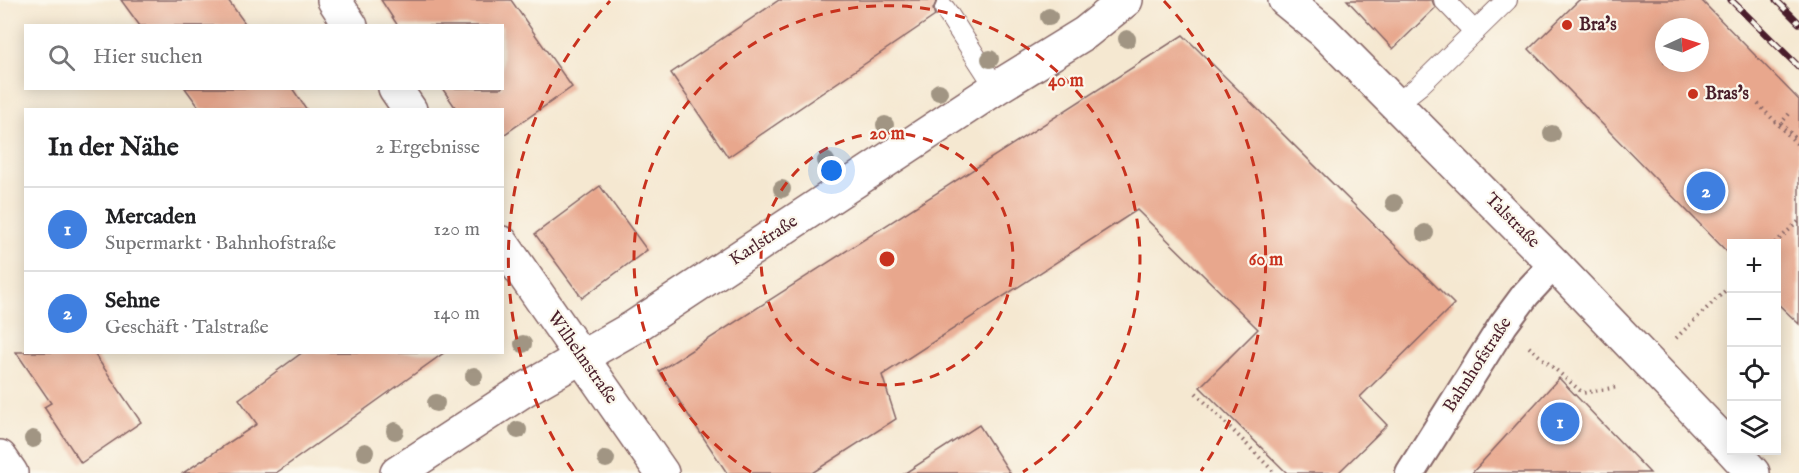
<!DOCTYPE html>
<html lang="de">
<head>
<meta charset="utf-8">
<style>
	:root { --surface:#fff; --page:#f2f2f2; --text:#202124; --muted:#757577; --line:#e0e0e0; --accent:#c8321e }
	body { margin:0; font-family:"IM FELL English",serif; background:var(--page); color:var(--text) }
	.controls { position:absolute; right:18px; bottom:18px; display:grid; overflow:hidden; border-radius:0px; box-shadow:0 3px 15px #0003 }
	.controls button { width:54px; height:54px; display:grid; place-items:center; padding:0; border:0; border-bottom:2px solid var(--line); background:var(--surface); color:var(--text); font:30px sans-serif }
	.compass { position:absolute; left:1655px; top:18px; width:54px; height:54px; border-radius:50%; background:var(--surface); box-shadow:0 3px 15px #0003; rotate:86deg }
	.you { position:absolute; left:832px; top:171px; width:21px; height:21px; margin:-15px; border:4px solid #fff; border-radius:50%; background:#1a73e8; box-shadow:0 0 0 9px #1a73e833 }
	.badge { display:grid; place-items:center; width:39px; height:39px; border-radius:50%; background:var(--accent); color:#fff; font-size:20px; font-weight:700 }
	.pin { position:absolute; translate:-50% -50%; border:3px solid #fff; box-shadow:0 2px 6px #0006 }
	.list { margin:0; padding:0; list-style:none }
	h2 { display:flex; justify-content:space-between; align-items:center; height:78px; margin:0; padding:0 24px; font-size:26px }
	h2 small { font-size:20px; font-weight:400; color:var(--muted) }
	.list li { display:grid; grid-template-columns:39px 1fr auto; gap:18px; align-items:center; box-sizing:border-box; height:84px; padding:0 24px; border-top:2px solid var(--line) }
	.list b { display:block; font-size:22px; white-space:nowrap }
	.list p { margin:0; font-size:20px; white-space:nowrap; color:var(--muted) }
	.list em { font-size:20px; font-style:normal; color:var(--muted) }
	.icon { flex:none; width:33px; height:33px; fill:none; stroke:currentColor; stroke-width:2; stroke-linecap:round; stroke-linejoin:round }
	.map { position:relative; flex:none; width:1799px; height:473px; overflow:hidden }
	.search { position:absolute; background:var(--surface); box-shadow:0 3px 15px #0003; left:24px; top:24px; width:480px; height:66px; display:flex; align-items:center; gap:15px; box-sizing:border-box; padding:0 21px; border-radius:0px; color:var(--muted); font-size:22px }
	.panel { position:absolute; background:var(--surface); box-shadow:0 3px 15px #0003; left:24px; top:108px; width:480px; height:246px; border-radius:0px }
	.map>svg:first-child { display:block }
</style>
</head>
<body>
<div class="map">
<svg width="1799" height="473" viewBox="0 0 1799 473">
	<rect width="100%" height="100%" fill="#fbf7ec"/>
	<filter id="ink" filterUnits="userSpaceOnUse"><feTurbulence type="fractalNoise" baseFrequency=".0167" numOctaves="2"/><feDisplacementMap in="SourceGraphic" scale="12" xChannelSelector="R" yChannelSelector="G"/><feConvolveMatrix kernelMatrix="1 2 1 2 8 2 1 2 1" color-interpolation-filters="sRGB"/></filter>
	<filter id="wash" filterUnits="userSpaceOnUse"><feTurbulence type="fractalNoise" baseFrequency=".008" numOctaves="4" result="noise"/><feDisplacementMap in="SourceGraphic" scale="24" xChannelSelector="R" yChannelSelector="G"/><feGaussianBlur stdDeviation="1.35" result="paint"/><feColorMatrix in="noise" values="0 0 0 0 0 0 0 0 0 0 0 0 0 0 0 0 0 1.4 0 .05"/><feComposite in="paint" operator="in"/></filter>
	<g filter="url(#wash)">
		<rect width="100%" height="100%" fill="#f5e8d1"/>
		<g id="blocks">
			<path fill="#e8a78d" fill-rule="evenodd" d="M 121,0 L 228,0 L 247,26 L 140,26 Z
				M 381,0 L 511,0 L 572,87 L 502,136 L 502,110 L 457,110 L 442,88 L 502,88 L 502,26 L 398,26 Z
				M 779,0 L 937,0 L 933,9 L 935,16 L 728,157 L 671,73 Z
				M 1347,0 L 1432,0 L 1435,8 L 1393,49 Z
				M 1579,0 L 1701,0 L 1799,100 L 1799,324 L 1776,302 L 1776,243 L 1731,243 L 1731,256 L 1529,49 ZM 1664,27 L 1700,27 L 1700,63 L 1664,63 Z
				M 1183,35 L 1454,304 L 1360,397 L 1387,425 L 1338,473 L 1287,473 L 1200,387 L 1258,329 L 1137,210 L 882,375 L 896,419 L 812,473 L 727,473 L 659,371 Z
				M 185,88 L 292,88 L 307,110 L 201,110 Z
				M 600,186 L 647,250 L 582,298 L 535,234 Z
				M 16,352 L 93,352 L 141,422 L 81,463 L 44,407 L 51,403 Z
				M 303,352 L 445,352 L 276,473 L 183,473 L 257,424 L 239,399 Z
				M 1559,378 L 1650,473 L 1472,473 Z
				M 979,425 L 1010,473 L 905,473 Z"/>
		</g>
	</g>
	<g filter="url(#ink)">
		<use href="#blocks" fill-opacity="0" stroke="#866565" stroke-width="1.5"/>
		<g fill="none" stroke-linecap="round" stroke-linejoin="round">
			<g stroke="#866565" stroke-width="22">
				<path id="service" d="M 1444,0 L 1475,32
					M 945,9 L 996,88
					M 1395,105 L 1419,86 L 1507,0"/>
			</g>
			<g stroke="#866565" stroke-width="32">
				<path id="pedestrian" d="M 1410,473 L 1503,325 L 1526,294 L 1554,264"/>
			</g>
			<g stroke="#866565" stroke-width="36">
				<path id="minor" d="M 334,0 L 351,26
					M 1285,0 L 1323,31 L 1554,264 L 1732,450
					M 395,88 L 410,110
					M 502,243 L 662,473
					M 1732,450 L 1753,473
					M 0,457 L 11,473
					M 397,473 L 524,390 L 634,327 L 996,88 L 1085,33 L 1126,0"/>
			</g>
			<path stroke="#866565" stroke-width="4" stroke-dasharray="1.5 4.5" stroke-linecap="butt" d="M 1758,104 L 1799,146
				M 1789,114 L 1781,123 L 1799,142
				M 1775,243 L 1799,221
				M 1676,338 L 1732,284
				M 1529,347 L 1583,393 L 1618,387
				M 1196,393 L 1275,473"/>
			<use href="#service" stroke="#fff" stroke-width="20"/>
			<use href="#pedestrian" stroke="#fff" stroke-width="28"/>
			<use href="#minor" stroke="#fff" stroke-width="33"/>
			<g stroke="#4a1f2b" stroke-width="7">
				<path id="rail" d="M 1731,0 L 1799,67
					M 1776,0 L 1799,23"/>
			</g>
			<use href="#rail" stroke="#fbf7ec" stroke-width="4.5" stroke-dasharray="14" stroke-linecap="butt"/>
		</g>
		<g fill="#a19583">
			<circle cx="1049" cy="17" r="9"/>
			<circle cx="1127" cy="39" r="9"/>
			<circle cx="990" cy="59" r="9"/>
			<circle cx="939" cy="92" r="9"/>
			<circle cx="885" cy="125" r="9"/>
			<circle cx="1552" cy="134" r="9"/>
			<circle cx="826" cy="161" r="9"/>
			<circle cx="782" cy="189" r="9"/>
			<circle cx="1394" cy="203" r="9"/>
			<circle cx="1425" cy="233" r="9"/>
			<circle cx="523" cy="344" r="9"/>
			<circle cx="474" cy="376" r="9"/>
			<circle cx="436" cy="403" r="9"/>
			<circle cx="518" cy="430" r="9"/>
			<circle cx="395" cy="431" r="9"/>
			<circle cx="33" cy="439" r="9"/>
			<circle cx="365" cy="452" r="9"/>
			<circle cx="606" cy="459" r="9"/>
		</g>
	</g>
	<g fill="none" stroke="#c8321e" stroke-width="3" stroke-dasharray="10 8">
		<circle cx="887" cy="259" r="126"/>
		<path d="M751 472A253 253 0 1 1 1023 472"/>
		<path d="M573 471A379 379 0 0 1 610 1M1164 1A379 379 0 0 1 1201 471"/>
	</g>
	<g fill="#c8321e" stroke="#fbf7ec" stroke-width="2">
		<circle cx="1567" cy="25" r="6"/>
		<circle cx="1693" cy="94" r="6"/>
	</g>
	<g text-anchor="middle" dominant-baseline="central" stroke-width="4.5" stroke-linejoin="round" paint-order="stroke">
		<g font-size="18" font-weight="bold" fill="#4a1f2b" stroke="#fbf7ec" text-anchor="start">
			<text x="1579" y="25">Bra's</text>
			<text x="1705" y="94">Bras's</text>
		</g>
		<g font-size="18" fill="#4a1f2b" stroke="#fbf7ec">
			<text transform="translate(1512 221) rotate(45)">Talstraße</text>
			<text transform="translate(764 241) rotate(-33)">Karlstraße</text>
			<text transform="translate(582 358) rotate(55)">Wilhelmstraße</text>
			<text transform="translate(1478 365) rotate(-57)">Bahnhofstraße</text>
		</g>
	</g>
	<circle cx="887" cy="259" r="9" fill="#c8321e" stroke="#fbf7ec" stroke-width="3"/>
	<g font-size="18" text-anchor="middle" font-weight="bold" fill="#c8321e" stroke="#fbf7ec" stroke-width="4.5" stroke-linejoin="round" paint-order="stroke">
		<text x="1066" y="86">40 m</text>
		<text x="887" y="139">20 m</text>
		<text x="1266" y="265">60 m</text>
	</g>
</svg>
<div class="controls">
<button>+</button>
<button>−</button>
<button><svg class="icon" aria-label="locate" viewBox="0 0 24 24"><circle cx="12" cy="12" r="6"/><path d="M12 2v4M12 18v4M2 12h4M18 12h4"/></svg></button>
<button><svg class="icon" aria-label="layers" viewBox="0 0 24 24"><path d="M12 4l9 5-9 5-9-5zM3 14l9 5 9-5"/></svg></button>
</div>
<svg class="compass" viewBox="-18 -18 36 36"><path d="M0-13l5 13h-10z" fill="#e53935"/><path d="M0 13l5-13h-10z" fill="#757577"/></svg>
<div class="you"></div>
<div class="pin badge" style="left:1560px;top:422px;background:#3f7fe0">1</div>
<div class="pin badge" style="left:1706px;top:191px;background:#3f7fe0">2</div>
<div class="search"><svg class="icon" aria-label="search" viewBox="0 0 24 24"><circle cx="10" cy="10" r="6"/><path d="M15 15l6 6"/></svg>Hier suchen</div>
<section class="panel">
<h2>In der Nähe<small>2 Ergebnisse</small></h2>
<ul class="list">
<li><span class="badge" style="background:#3f7fe0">1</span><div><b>Mercaden</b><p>Supermarkt · Bahnhofstraße</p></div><em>120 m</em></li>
<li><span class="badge" style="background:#3f7fe0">2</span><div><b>Sehne</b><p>Geschäft · Talstraße</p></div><em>140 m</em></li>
</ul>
</section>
</div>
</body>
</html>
